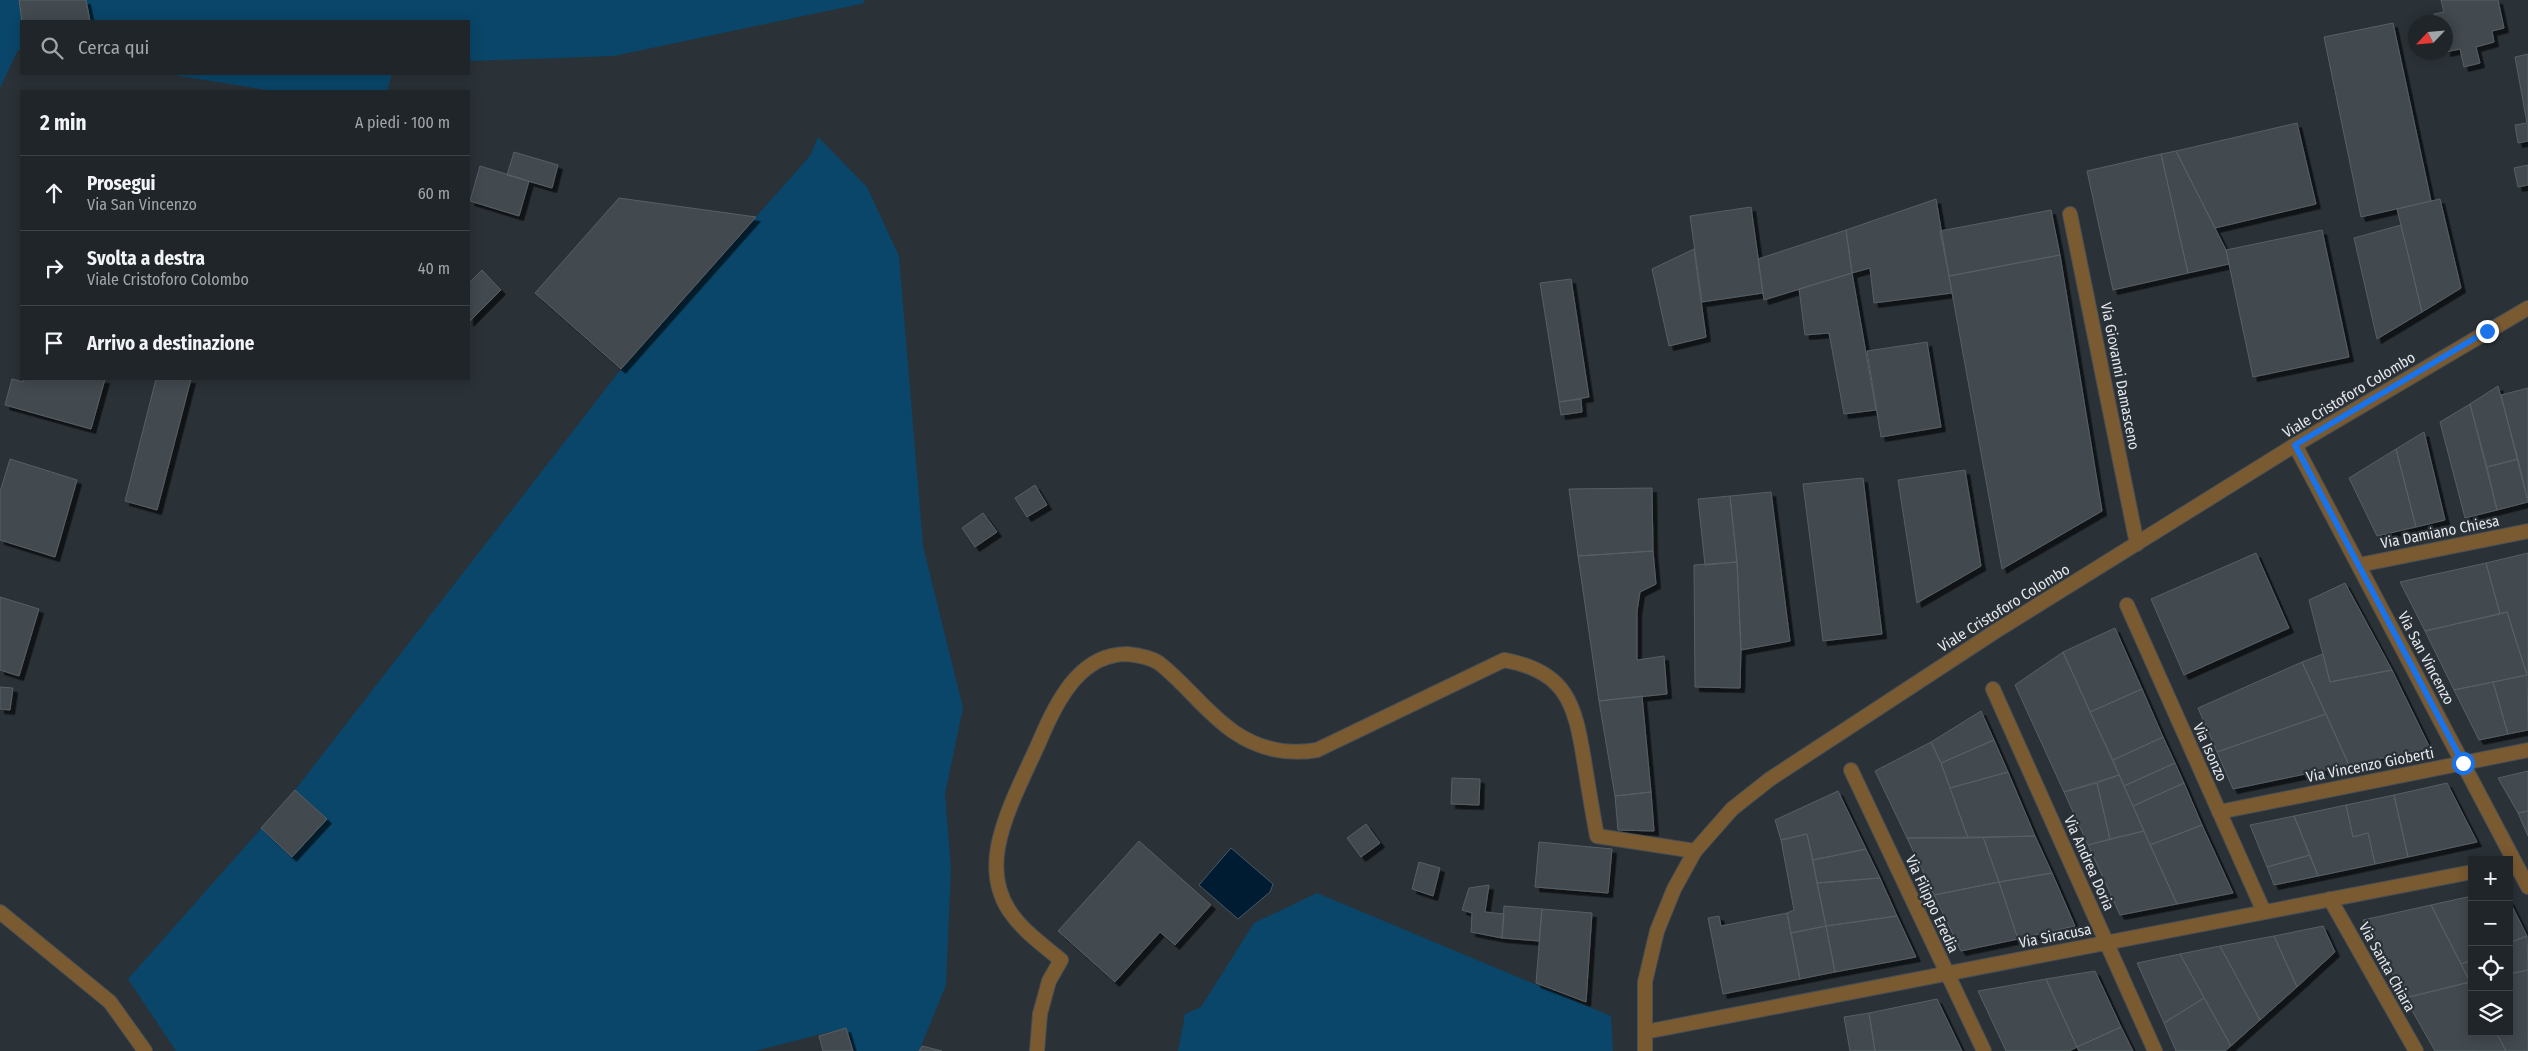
<!DOCTYPE html>
<html lang="it">
<head>
<meta charset="utf-8">
<style>
	:root { --surface:#202529; --page:#2d3135; --text:#f1f3f6; --muted:#a2a5a8; --line:#3d4246 }
	body { margin:0; font-family:"Fira Sans Condensed",sans-serif; background:var(--page); color:var(--text) }
	.controls { position:absolute; right:15px; bottom:15px; display:grid; overflow:hidden; border-radius:0px; box-shadow:0 2px 12px #0003 }
	.controls button { width:45px; height:45px; display:grid; place-items:center; padding:0; border:0; border-bottom:1px solid var(--line); background:var(--surface); color:var(--text); font:25px sans-serif }
	.compass { position:absolute; left:2408px; top:15px; width:45px; height:45px; border-radius:50%; background:var(--surface); box-shadow:0 2px 12px #0003; rotate:244deg }
	.stop { position:absolute; width:15px; height:15px; margin:-11px; border:4px solid #1a73e8; border-radius:50%; background:#fff }
	.stop.end { background:#1a73e8; border-color:#fff; box-shadow:0 1px 5px #0008 }
	.list { margin:0; padding:0; list-style:none }
	h2 { display:flex; justify-content:space-between; align-items:center; height:65px; margin:0; padding:0 20px; font-size:21px }
	h2 small { font-size:16px; font-weight:400; color:var(--muted) }
	.list li { display:grid; grid-template-columns:32px 1fr auto; gap:15px; align-items:center; box-sizing:border-box; height:75px; padding:0 20px; border-top:1px solid var(--line) }
	.list b { display:block; font-size:19px; white-space:nowrap }
	.list p { margin:0; font-size:16px; white-space:nowrap; color:var(--muted) }
	.list em { font-size:16px; font-style:normal; color:var(--muted) }
	.icon { flex:none; width:28px; height:28px; fill:none; stroke:currentColor; stroke-width:2; stroke-linecap:round; stroke-linejoin:round }
	.map { position:relative; flex:none; width:2528px; height:1051px; overflow:hidden }
	.search { position:absolute; background:var(--surface); box-shadow:0 2px 12px #0003; left:20px; top:20px; width:450px; height:55px; display:flex; align-items:center; gap:12px; box-sizing:border-box; padding:0 18px; border-radius:0px; color:var(--muted); font-size:19px }
	.panel { position:absolute; background:var(--surface); box-shadow:0 2px 12px #0003; left:20px; top:90px; width:450px; height:290px; border-radius:0px }
	.map>svg:first-child { display:block }
</style>
</head>
<body>
<div class="map">
<svg width="2528" height="1051" viewBox="0 0 2528 1051">
	<defs>
		<filter id="shadow"><feDropShadow dx="4.5" dy="4.5" stdDeviation="0" flood-color="#0009"/></filter>
	</defs>
	<rect width="100%" height="100%" fill="#2a3137"/>
	<path fill="#0a4669" d="M 0,0 L 863,0 L 865,3 L 614,56 L 469,61 L 469,21 L 21,21 L 21,50 L 18,50 L 0,88 Z
		M 167,74 L 392,74 L 387,91 L 273,91 Z
		M 818,137 L 867,187 L 899,256 L 923,546 L 963,708 L 945,794 L 951,868 L 946,985 L 919,1051 L 853,1051 L 845,1028 L 755,1051 L 176,1051 L 128,979 L 295,790 L 621,369 L 810,156 Z
		M 1317,893 L 1611,1016 L 1613,1051 L 1178,1051 L 1185,1014 L 1201,1007 L 1254,923 Z"/>
	<path fill="#001c32" stroke="#44596a" d="M 1231,848 L 1273,884 L 1270,892 L 1238,919 L 1199,885 Z"/>
	<path fill="#434a50" stroke="#575f65" filter="url(#shadow)" d="M 19,0 L 86,0 L 90,21 L 22,21 Z
		M 2441,0 L 2498,0 L 2504,28 L 2492,31 L 2494,42 L 2476,47 L 2480,63 L 2464,67 L 2460,49 L 2446,52 L 2446,22 L 2436,22 L 2434,14 L 2444,12 Z
		M 2393,23 L 2431,201 L 2361,217 L 2324,37 Z
		M 2528,54 L 2528,141 L 2518,143 L 2515,125 L 2527,123 L 2515,57 Z
		M 2297,123 L 2316,204 L 2215,228 L 2176,151 Z
		M 2176,151 L 2226,250 L 2229,264 L 2188,273 L 2161,154 Z
		M 514,152 L 558,165 L 552,188 L 507,175 Z
		M 2161,154 L 2188,273 L 2113,290 L 2087,171 Z
		M 2528,165 L 2528,185 L 2518,187 L 2514,168 Z
		M 480,166 L 529,181 L 519,216 L 470,201 Z
		M 619,198 L 756,217 L 621,369 L 535,293 Z
		M 1936,199 L 1952,293 L 1874,303 L 1870,268 L 1852,273 L 1846,230 Z
		M 2440,199 L 2461,288 L 2422,312 L 2397,209 Z
		M 1751,207 L 1763,293 L 1702,302 L 1690,216 Z
		M 2051,210 L 2060,255 L 1949,276 L 1940,231 Z
		M 2401,225 L 2422,312 L 2377,339 L 2354,238 Z
		M 1846,230 L 1852,273 L 1764,300 L 1758,259 Z
		M 2322,230 L 2349,357 L 2253,377 L 2226,250 Z
		M 1694,249 L 1706,337 L 1669,346 L 1652,269 Z
		M 2060,255 L 2102,511 L 2002,569 L 1949,276 Z
		M 482,270 L 501,290 L 469,322 L 469,283 Z
		M 1852,273 L 1876,410 L 1844,414 L 1829,333 L 1805,335 L 1799,289 Z
		M 1571,279 L 1589,397 L 1559,402 L 1540,283 Z
		M 1927,342 L 1941,427 L 1881,437 L 1867,351 Z
		M 12,379 L 23,382 L 24,379 L 105,379 L 91,429 L 5,405 Z
		M 156,379 L 191,379 L 157,510 L 125,501 Z
		M 2498,386 L 2518,459 L 2487,467 L 2470,404 Z
		M 2528,388 L 2528,497 L 2527,498 L 2501,395 Z
		M 1581,399 L 1582,412 L 1561,415 L 1559,402 Z
		M 2470,404 L 2497,510 L 2465,518 L 2440,422 Z
		M 2424,432 L 2445,520 L 2416,527 L 2396,449 Z
		M 2396,449 L 2416,527 L 2377,536 L 2349,478 Z
		M 10,459 L 77,480 L 55,557 L 0,540 L 0,492 Z
		M 2518,459 L 2528,502 L 2497,510 L 2487,467 Z
		M 1965,470 L 1981,566 L 1917,603 L 1898,480 Z
		M 1863,478 L 1882,634 L 1823,641 L 1803,484 Z
		M 1035,485 L 1047,505 L 1027,517 L 1015,498 Z
		M 1652,488 L 1653,551 L 1578,556 L 1569,489 Z
		M 1771,492 L 1790,641 L 1741,650 L 1737,562 L 1730,496 Z
		M 1730,496 L 1737,562 L 1705,565 L 1698,499 Z
		M 983,513 L 997,532 L 975,547 L 962,528 Z
		M 1653,551 L 1656,584 L 1640,592 L 1637,611 L 1637,660 L 1664,656 L 1667,694 L 1599,701 L 1578,556 Z
		M 2256,553 L 2289,628 L 2184,675 L 2151,599 Z
		M 2528,553 L 2528,675 L 2527,675 L 2507,612 L 2500,614 L 2486,563 Z
		M 1737,562 L 1741,650 L 1740,688 L 1695,687 L 1694,565 Z
		M 2486,563 L 2500,614 L 2425,631 L 2400,582 Z
		M 2345,583 L 2392,670 L 2330,682 L 2309,600 Z
		M 0,597 L 39,609 L 19,676 L 0,670 Z
		M 2507,612 L 2527,675 L 2454,690 L 2425,631 Z
		M 2115,628 L 2142,689 L 2090,712 L 2063,652 Z
		M 2063,652 L 2119,775 L 2064,792 L 2015,685 Z
		M 2323,654 L 2330,682 L 2392,670 L 2430,748 L 2349,765 L 2302,662 Z
		M 2302,662 L 2326,714 L 2217,752 L 2198,708 Z
		M 2527,675 L 2528,730 L 2508,734 L 2493,682 Z
		M 2493,682 L 2508,734 L 2479,740 L 2454,690 Z
		M 0,687 L 13,688 L 10,710 L 0,709 Z
		M 2142,689 L 2163,737 L 2113,760 L 2090,712 Z
		M 1642,696 L 1651,792 L 1615,796 L 1599,701 Z
		M 1981,711 L 1994,740 L 1941,763 L 1931,742 Z
		M 2326,714 L 2349,765 L 2233,789 L 2217,752 Z
		M 2163,737 L 2175,763 L 2124,786 L 2113,760 Z
		M 1994,740 L 2008,772 L 1950,788 L 1941,763 Z
		M 1931,742 L 1941,763 L 1968,838 L 1907,838 L 1875,771 Z
		M 2175,763 L 2184,783 L 2133,806 L 2124,786 Z
		M 2528,771 L 2528,811 L 2518,813 L 2498,778 Z
		M 2008,772 L 2035,836 L 1968,838 L 1950,788 Z
		M 2119,775 L 2144,831 L 2110,839 L 2097,783 Z
		M 1452,778 L 1480,779 L 1479,805 L 1451,804 Z
		M 2097,783 L 2110,839 L 2088,845 L 2064,792 Z
		M 2184,783 L 2202,825 L 2150,845 L 2133,806 Z
		M 2447,783 L 2477,842 L 2408,857 L 2394,795 Z
		M 295,790 L 327,819 L 292,857 L 261,828 Z
		M 1838,791 L 1866,849 L 1813,860 L 1807,834 L 1781,840 L 1775,820 Z
		M 1651,792 L 1654,831 L 1618,830 L 1615,796 Z
		M 2394,795 L 2408,857 L 2375,864 L 2368,833 L 2353,837 L 2346,805 Z
		M 2346,805 L 2353,837 L 2368,833 L 2375,864 L 2318,876 L 2294,816 Z
		M 2528,811 L 2528,836 L 2518,813 Z
		M 2294,816 L 2310,855 L 2267,867 L 2250,825 Z
		M 1366,824 L 1380,843 L 1361,857 L 1347,838 Z
		M 2202,825 L 2233,893 L 2177,904 L 2150,845 Z
		M 2144,831 L 2177,904 L 2120,915 L 2088,845 Z
		M 1807,834 L 1826,926 L 1791,933 L 1787,913 L 1794,910 L 1781,840 Z
		M 2035,836 L 2052,873 L 1999,882 L 1983,837 Z
		M 1983,837 L 1999,882 L 1934,895 L 1907,838 Z
		M 1139,841 L 1211,905 L 1175,945 L 1160,932 L 1115,982 L 1058,931 Z
		M 1539,842 L 1612,849 L 1608,893 L 1535,887 Z
		M 1866,849 L 1880,878 L 1817,883 L 1813,860 Z
		M 2310,855 L 2318,876 L 2274,885 L 2267,867 Z
		M 1419,862 L 1440,868 L 1433,896 L 1412,889 Z
		M 2052,873 L 2075,926 L 2018,939 L 1999,882 Z
		M 1880,878 L 1897,916 L 1826,926 L 1817,883 Z
		M 1999,882 L 2018,939 L 1961,951 L 1934,895 Z
		M 1489,885 L 1485,912 L 1504,914 L 1502,938 L 1471,932 L 1472,913 L 1462,910 L 1469,888 Z
		M 2472,896 L 2472,960 L 2461,964 L 2431,905 Z
		M 2509,900 L 2527,936 L 2509,943 Z
		M 2431,905 L 2470,982 L 2405,998 L 2363,920 Z
		M 1504,906 L 1542,909 L 1539,941 L 1502,938 Z
		M 1542,909 L 1592,913 L 1586,1002 L 1536,983 Z
		M 1787,913 L 1800,979 L 1723,994 L 1708,918 L 1719,916 L 1721,926 Z
		M 1897,916 L 1916,957 L 1835,972 L 1826,926 Z
		M 1826,926 L 1835,972 L 1800,979 L 1791,933 Z
		M 2323,926 L 2335,952 L 2297,987 L 2274,936 Z
		M 2274,936 L 2297,987 L 2260,1020 L 2220,946 Z
		M 2527,936 L 2528,970 L 2509,974 L 2509,943 Z
		M 2220,946 L 2260,1020 L 2231,1046 L 2180,954 Z
		M 2180,954 L 2204,998 L 2164,1023 L 2137,963 Z
		M 2472,960 L 2472,982 L 2470,982 L 2461,964 Z
		M 2528,970 L 2528,1051 L 2506,1051 L 2496,1032 L 2509,1032 L 2509,974 Z
		M 2095,971 L 2121,1027 L 2077,1047 L 2046,979 Z
		M 2046,979 L 2077,1047 L 2069,1051 L 2006,1051 L 1978,991 Z
		M 2470,982 L 2472,1032 L 2496,1032 L 2506,1051 L 2435,1051 L 2405,998 Z
		M 2204,998 L 2231,1046 L 2225,1051 L 2176,1051 L 2164,1023 Z
		M 1937,999 L 1962,1051 L 1875,1051 L 1869,1013 Z
		M 1869,1013 L 1875,1051 L 1850,1051 L 1844,1017 Z
		M 2121,1027 L 2133,1051 L 2079,1051 L 2077,1047 Z
		M 846,1028 L 853,1051 L 823,1051 L 819,1036 Z
		M 922,1046 L 942,1051 L 919,1051 Z"/>
	<g fill="none" stroke-linecap="round" stroke-linejoin="round">
		<g stroke="#484e54" stroke-width="16">
			<path id="service" d="M 1040,1014 L 1049,981 L 1061,960 C 1021,928 988,904 998,847 C 1005,809 1029,767 1044,731 C 1060,695 1083,654 1127,654 C 1137,655 1150,657 1159,663 C 1186,684 1206,713 1234,732 C 1259,749 1288,755 1317,750 L 1504,660 C 1567,671 1575,705 1584,760 C 1588,785 1592,810 1597,836 L 1695,851"/>
		</g>
		<g stroke="#484e54" stroke-width="16">
			<path id="minor" d="M 2070,214 L 2137,544
				M 2295,445 L 2528,887
				M 2359,565 L 2528,531
				M 2127,605 L 2264,912
				M 1993,689 L 2155,1051
				M 1851,770 L 1984,1051
				M 2219,812 L 2528,750
				M 2330,899 L 2416,1051
				M 0,912 L 110,1002 L 145,1051
				M 1645,1032 L 2472,872
				M 1037,1051 L 1040,1014"/>
		</g>
		<g stroke="#484e54" stroke-width="16">
			<path id="tertiary" d="M 1645,1051 L 1645,982 L 1657,931 L 1674,889 L 1695,851 L 1732,809 L 1770,779 L 1996,631 L 2295,445 L 2528,308"/>
		</g>
		<use href="#service" stroke="#795a31" stroke-width="14"/>
		<use href="#minor" stroke="#795a31" stroke-width="14"/>
		<use href="#tertiary" stroke="#795a31" stroke-width="14"/>
	</g>
	<g fill="none" stroke-linecap="round" stroke-linejoin="round">
		<path stroke="#1a73e8" stroke-width="6" d="M 2463,763 L 2295,445 L 2487,331"/>
	</g>
	<g text-anchor="middle" dominant-baseline="central" stroke-width="4.5" stroke-linejoin="round" paint-order="stroke">
		<g font-size="15" fill="#e4e8ec" stroke="#2a3137">
			<text transform="translate(2120 376) rotate(79)">Via Giovanni Damasceno</text>
			<text transform="translate(2349 395) rotate(-31)">Viale Cristoforo Colombo</text>
			<text transform="translate(2440 532) rotate(-11)">Via Damiano Chiesa</text>
			<text transform="translate(2004 608) rotate(-32)">Viale Cristoforo Colombo</text>
			<text transform="translate(2426 658) rotate(62)">Via San Vincenzo</text>
			<text transform="translate(2210 752) rotate(66)">Via Isonzo</text>
			<text transform="translate(2370 765) rotate(-11)">Via Vincenzo Gioberti</text>
			<text transform="translate(2089 863) rotate(66)">Via Andrea Doria</text>
			<text transform="translate(1932 904) rotate(65)">Via Filippo Eredia</text>
			<text transform="translate(2055 936) rotate(-11)">Via Siracusa</text>
			<text transform="translate(2387 967) rotate(61)">Via Santa Chiara</text>
		</g>
	</g>
</svg>
<div class="controls">
<button>+</button>
<button>−</button>
<button><svg class="icon" aria-label="locate" viewBox="0 0 24 24"><circle cx="12" cy="12" r="6"/><path d="M12 2v4M12 18v4M2 12h4M18 12h4"/></svg></button>
<button><svg class="icon" aria-label="layers" viewBox="0 0 24 24"><path d="M12 4l9 5-9 5-9-5zM3 14l9 5 9-5"/></svg></button>
</div>
<svg class="compass" viewBox="-18 -18 36 36"><path d="M0-13l5 13h-10z" fill="#e53935"/><path d="M0 13l5-13h-10z" fill="#a2a5a8"/></svg>
<div class="stop" style="left:2463px;top:763px"></div>
<div class="stop end" style="left:2487px;top:331px"></div>
<div class="search"><svg class="icon" aria-label="search" viewBox="0 0 24 24"><circle cx="10" cy="10" r="6"/><path d="M15 15l6 6"/></svg>Cerca qui</div>
<section class="panel">
<h2>2 min<small>A piedi · 100 m</small></h2>
<ul class="list">
<li><svg class="icon" aria-label="ahead" viewBox="0 0 24 24"><path d="M12 20V5M6 11l6-6 6 6"/></svg><div><b>Prosegui</b><p>Via San Vincenzo</p></div><em>60 m</em></li>
<li><svg class="icon" aria-label="right" viewBox="0 0 24 24"><path d="M7 20v-9h11M14 6l5 5-5 5"/></svg><div><b>Svolta a destra</b><p>Viale Cristoforo Colombo</p></div><em>40 m</em></li>
<li><svg class="icon" aria-label="arrive" viewBox="0 0 24 24"><path d="M6 21V4h12l-3 4 3 4H6"/></svg><div><b>Arrivo a destinazione</b></div></li>
</ul>
</section>
</div>
</body>
</html>
